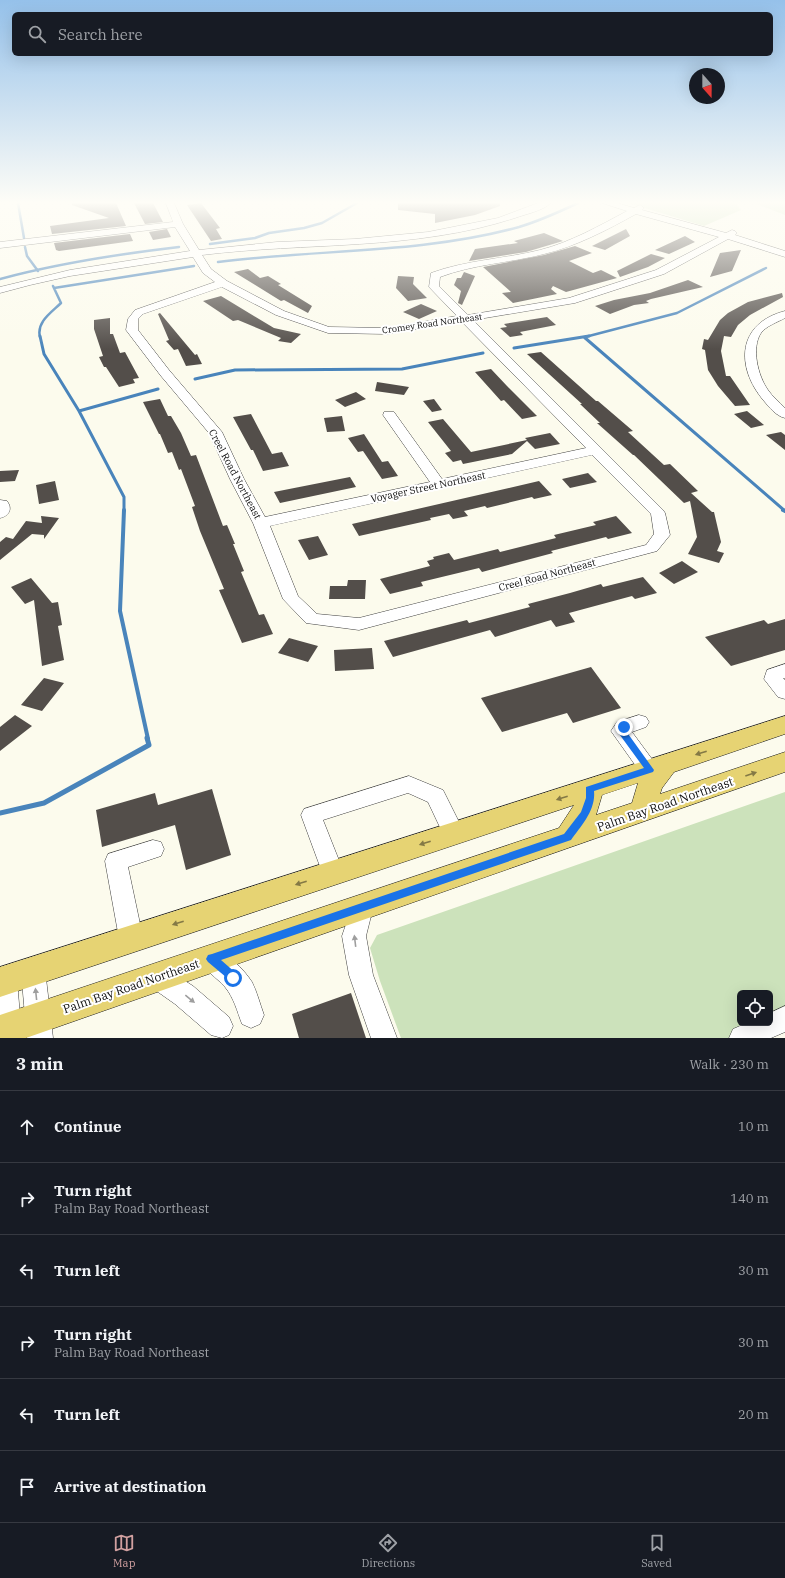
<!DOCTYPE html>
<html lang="en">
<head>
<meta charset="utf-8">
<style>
	:root { --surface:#171b24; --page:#20242c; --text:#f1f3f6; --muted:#9ea1a6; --line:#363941; --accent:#d1a0a0 }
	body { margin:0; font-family:"IBM Plex Serif",serif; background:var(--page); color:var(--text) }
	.controls { position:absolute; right:12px; bottom:12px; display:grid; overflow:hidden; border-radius:6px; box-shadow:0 4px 16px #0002 }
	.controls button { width:36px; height:36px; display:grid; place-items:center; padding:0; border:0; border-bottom:1px solid var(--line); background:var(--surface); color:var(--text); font:20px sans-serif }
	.compass { position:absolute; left:689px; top:68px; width:36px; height:36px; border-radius:50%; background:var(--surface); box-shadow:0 4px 16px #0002; rotate:159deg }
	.stop { position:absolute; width:12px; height:12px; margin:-9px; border:3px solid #1a73e8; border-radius:50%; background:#fff }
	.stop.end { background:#1a73e8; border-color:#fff; box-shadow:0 1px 4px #0008 }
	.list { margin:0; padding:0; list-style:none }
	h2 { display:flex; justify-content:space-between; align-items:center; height:52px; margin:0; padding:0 16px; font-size:17px }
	h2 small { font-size:13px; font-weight:400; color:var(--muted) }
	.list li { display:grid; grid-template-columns:26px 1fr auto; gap:12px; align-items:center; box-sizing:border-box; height:72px; padding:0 16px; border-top:1px solid var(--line) }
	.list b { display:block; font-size:15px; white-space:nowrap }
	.list p { margin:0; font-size:13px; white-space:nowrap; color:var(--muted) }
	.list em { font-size:13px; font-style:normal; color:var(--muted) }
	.icon { flex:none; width:22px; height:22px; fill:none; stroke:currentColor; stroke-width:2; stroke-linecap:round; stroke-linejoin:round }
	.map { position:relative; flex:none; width:785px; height:1038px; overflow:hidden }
	.search { position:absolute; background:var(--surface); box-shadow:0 4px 16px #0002; left:12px; right:12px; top:12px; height:44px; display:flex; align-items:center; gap:10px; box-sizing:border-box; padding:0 14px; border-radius:6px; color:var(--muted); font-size:15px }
	.sheet { height:484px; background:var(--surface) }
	nav { display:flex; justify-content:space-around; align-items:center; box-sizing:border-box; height:56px; border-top:1px solid var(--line); background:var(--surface); font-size:11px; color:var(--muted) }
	nav a { display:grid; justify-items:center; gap:2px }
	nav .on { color:var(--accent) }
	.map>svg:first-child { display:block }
</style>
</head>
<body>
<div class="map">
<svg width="785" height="1038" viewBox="0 0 785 1038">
	<rect width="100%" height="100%" fill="#fcfbed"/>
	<path fill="#cce2bb" d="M 628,203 L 735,203 L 741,210 L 704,226 Z
		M 754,203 L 785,203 L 785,215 Z
		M 785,792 L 785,1016 L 770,1022 L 770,993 L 740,993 L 740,1023 L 769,1023 L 735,1038 L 401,1038 L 380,981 L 370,948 L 377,935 Z"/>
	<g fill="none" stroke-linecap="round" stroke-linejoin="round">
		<path stroke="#4984bb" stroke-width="2.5" d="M 18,203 L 24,238
			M 210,244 L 255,238 L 269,233 L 304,228 L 322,223 L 357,203
			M 25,247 L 27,256 L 38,271
			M 218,262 C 318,249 421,254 519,227 C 539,221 559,212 578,203
			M 0,279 C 59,263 119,254 179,247
			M 54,288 L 194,266
			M 40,337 C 36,322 52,312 61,303 L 53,286
			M 585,337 L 677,313 L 766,268"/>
		<path stroke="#4984bb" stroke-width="3" d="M 40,336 L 44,354 L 79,411 L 124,497 L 124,511
			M 584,337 L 785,511
			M 514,348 L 589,336
			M 195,379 L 235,370 L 402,369 L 483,353
			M 79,411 L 158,389"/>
		<path stroke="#4984bb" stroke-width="4" d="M 124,510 L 120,611 L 148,739
			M 783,510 L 785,511"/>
		<path stroke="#4984bb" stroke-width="5" d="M 0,813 L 44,803 L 149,745 L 147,738"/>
	</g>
	<path fill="#534e4a" d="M 72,203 L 116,203 L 126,226 L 52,234 L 50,226 L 109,218 L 72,205 Z
		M 134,203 L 153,203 L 163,222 L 145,224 Z
		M 201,203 L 220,228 L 216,229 L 222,239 L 211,241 L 187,205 Z
		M 398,203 L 500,203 L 500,206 L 475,215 L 435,223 L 435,214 L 398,210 Z
		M 167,229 L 171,237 L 153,240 L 149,232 Z
		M 626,229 L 630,236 L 605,250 L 592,246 Z
		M 544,233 L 563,241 L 526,252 L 469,261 L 475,249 L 518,243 L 514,241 Z
		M 130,234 L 133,241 L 59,251 L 56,250 L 54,243 Z
		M 685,236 L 695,242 L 669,254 L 655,250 Z
		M 575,246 L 592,253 L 569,261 L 593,273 L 601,270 L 617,278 L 566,292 L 553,286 L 551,289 L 557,294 L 513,303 L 502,293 L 511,292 L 483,267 L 544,255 Z
		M 741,250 L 732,271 L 710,277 L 720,253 Z
		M 651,254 L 665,258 L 648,267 L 620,277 L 617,271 Z
		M 248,269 L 260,278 L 268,276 L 281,284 L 278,285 L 312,306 L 308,313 L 284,300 L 281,301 L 234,272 Z
		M 464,272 L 475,276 L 462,305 L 458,303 L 461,291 L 454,285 L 457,278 L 461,278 Z
		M 398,276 L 414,277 L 413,284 L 427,298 L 408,301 L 396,288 Z
		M 688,280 L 703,287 L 651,299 L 646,301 L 649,303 L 634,305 L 610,314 L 595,306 L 614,300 L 650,293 Z
		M 782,293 L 783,297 L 750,315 L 738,325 L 731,337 L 724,336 L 721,351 L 726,376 L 730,376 L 750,405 L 735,406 L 718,386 L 708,370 L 705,350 L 702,349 L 704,339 L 708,340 L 720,320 L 728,313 L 748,302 Z
		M 221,296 L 274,328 L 301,334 L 291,343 L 278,341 L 281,338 L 238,320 L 233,321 L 203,301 Z
		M 421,304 L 437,311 L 419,319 L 403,312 Z
		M 160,313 L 195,355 L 197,354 L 202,364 L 186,366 L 178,349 L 174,350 L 166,341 L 169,340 L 158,314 Z
		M 547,317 L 556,325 L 520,332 L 523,335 L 510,337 L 500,328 L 507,327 L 504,324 Z
		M 110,318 L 110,334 L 113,334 L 120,353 L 125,352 L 139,378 L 133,379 L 135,383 L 119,387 L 106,367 L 104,367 L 99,357 L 103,356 L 94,329 L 94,320 Z
		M 541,352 L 596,401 L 598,401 L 633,431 L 628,432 L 664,465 L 670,464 L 698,491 L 691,493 L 712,512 L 714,512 L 721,542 L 717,551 L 724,553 L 719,563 L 688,554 L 697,537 L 690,501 L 684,503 L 634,455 L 633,455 L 597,423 L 600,423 L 580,404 L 582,404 L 527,354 Z
		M 491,369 L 507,386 L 537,416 L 522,419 L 504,400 L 501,401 L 475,372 Z
		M 377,382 L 409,387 L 404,395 L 375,391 Z
		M 356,392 L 366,399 L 345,407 L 335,400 Z
		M 160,399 L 168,416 L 171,416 L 181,433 L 191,456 L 196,455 L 223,526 L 227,525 L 235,544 L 233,544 L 244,571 L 241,572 L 259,615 L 264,614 L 273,634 L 242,643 L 219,590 L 224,589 L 200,531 L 192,507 L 195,506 L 181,469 L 179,470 L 172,452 L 168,453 L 160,434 L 159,434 L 143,402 Z
		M 434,399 L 442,410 L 432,412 L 423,401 Z
		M 747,411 L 764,425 L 751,428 L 734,414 Z
		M 251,414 L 272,454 L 282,452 L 289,466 L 263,471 L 253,450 L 251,450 L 233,417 Z
		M 342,416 L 345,431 L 327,432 L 324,418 Z
		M 443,419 L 471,452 L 527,440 L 525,438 L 550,433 L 560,444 L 535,449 L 527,441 L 512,454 L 463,464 L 461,460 L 453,462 L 445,453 L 451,451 L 428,422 Z
		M 781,432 L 785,435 L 785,450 L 766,435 Z
		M 364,434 L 382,462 L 388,461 L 398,476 L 382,479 L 363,451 L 358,452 L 348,438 Z
		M 19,470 L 15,481 L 0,482 L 0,471 Z
		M 588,473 L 597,482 L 570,488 L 562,479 Z
		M 350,477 L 356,487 L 280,503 L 274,492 Z
		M 55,481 L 59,500 L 39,504 L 36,485 Z
		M 539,481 L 552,495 L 534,499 L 532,497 L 487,508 L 485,506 L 464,511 L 468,516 L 453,519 L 449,514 L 430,518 L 431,520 L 359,536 L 352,524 Z
		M 41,516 L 59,518 L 44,539 L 44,535 L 32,534 L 0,560 L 0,542 L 6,537 L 13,539 L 26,521 L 42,523 Z
		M 616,516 L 632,533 L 608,539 L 606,537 L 551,551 L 553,553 L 482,572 L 479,568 L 421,582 L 423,586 L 390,594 L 380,579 L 430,566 L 427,561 L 434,559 L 433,557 L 449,553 L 454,560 L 498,549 L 500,552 L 556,538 L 554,535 L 596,525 L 593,522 Z
		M 318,536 L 328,555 L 309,560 L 298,540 Z
		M 682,561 L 698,572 L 674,584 L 659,573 Z
		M 643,577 L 657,593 L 635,599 L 632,596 L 569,613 L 575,622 L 556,627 L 551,620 L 495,637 L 490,630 L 393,657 L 384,641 L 467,620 L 469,623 L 530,607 L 528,604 L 570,593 L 601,584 L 603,587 Z
		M 31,578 L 52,603 L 58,602 L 62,625 L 58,626 L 64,660 L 42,666 L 34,600 L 25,604 L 11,587 Z
		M 348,580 L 366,580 L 365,599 L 329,599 L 330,586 L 347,586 Z
		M 785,619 L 785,650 L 731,666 L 705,637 L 764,620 L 768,624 Z
		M 289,638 L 318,646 L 308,662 L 278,653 Z
		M 372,648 L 374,669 L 335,671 L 334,650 Z
		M 591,667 L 621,708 L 573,723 L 567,713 L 502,732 L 481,698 Z
		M 44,678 L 64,683 L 42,711 L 21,705 Z
		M 15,715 L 32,726 L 0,751 L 0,727 Z
		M 212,789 L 231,855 L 186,870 L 175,825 L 102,847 L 96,810 L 155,793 L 158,805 Z
		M 351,993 L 366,1038 L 299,1038 L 292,1014 Z"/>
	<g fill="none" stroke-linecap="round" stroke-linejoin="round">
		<g stroke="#3f3f3f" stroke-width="1">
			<path id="minor" d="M 166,203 L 174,203 L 183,224 L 199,250 L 277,242 L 355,239 L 428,232 L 498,218 L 538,203 L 551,203 C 542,211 526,214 515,218 C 414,251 306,242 202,255 L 211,269 L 227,281 L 284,311 L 329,327 L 387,328 L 457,316 L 429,287 L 431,273 C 467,260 504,259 540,250 C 571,242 599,226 627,211 L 602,203 L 617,203 L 634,208 L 640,205 L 644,208 L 642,210 L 726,233 L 732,230 L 735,231 L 737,233 L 735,235 L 785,251 L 785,257 L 728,239 L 664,274 L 575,303 L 473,320 L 663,510 L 665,513 L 670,535 L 657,551 L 359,630 L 306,623 L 283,599 L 253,523 L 230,479 L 209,433 L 161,376 L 126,330 L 128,319 L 135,310 L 215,282 L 203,273 L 193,257 L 70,276 L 30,285 L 0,293 L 0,287 L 70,270 L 190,251 L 175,227 L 0,248 L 0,242 L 173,222 ZM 636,214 L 719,237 L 656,270 L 569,298 L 468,315 L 439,286 L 440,277 C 474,264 509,263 544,254 C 577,246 607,230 636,214 ZM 222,287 L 276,315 L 328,333 L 387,334 L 462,322 L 586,448 L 442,479 L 394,412 L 384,412 L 383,415 L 430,482 L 265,517 L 244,479 L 222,432 L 169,370 L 138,330 L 138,319 L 143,314 ZM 592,455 L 651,514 L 654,534 L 646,545 L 359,618 L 317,614 L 298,596 L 270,526 Z
				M 785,311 L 785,318 C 778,322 766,326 761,333 C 751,348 758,376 768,390 C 772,396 779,402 785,408 L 785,418 C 776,416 769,407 764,401 C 735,367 737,323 785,311 Z
				M 0,500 L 7,501 C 13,509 9,516 0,518 Z
				M 785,664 L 785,678 L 783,678 L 785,680 L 785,699 L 778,697 L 764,679 L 767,670 Z
				M 639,715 L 646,717 L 649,722 L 646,727 L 632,732 L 660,770 L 657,776 L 650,778 L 643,776 L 611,731 L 617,722 Z
				M 409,776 L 443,790 L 465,834 L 462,840 L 454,843 L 446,840 L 428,802 L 408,793 L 323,820 L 344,873 L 341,880 L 333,883 L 325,880 L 301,815 L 304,809 Z
				M 153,840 L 161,842 L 164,849 L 161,856 L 128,867 L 143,938 L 139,946 L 131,949 L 123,946 L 119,938 L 105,861 L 108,854 Z
				M 362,898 L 370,901 L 373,908 L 366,936 L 373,975 L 397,1038 L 371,1038 L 349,975 L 342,936 L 354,901 Z
				M 212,948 C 227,953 243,968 252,982 C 257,992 260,1004 264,1015 L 260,1024 L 251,1028 L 242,1024 C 237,1011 234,998 225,987 C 216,977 205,971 200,959 L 204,951 Z
				M 33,958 L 42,962 L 45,970 L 53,1038 L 27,1038 L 21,970 L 24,962 Z
				M 157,965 L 166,969 L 193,986 L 229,1017 L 233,1026 L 229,1035 L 222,1038 L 211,1035 L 175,1004 L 148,985 L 145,977 L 148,969 Z
				M 5,969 L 14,973 L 17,981 L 22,1038 L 0,1038 L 0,971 Z
				M 785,1006 L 785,1032 L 771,1038 L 729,1038 L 733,1029 L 747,1023 L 770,1023 L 770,1013 Z"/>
		</g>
		<g stroke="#1d1d1d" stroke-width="1">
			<path id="major" d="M 785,716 L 785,734 L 674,772 L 662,788 L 660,794 L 785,752 L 785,772 L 26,1038 L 0,1038 L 0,1015 L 559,828 L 574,805 L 0,997 L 0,967 ZM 638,783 L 632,803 L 596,815 L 602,795 Z"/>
		</g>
		<use href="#minor" fill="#fff" fill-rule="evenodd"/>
		<use href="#major" fill="#e6d373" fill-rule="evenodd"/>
	</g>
	<defs><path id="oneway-solid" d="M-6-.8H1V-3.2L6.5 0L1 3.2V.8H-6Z"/></defs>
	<g fill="#847945">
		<use href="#oneway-solid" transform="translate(701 753) rotate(162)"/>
		<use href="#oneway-solid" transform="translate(751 774) rotate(-19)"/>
		<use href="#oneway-solid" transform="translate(562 798) rotate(162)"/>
		<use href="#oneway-solid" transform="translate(425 843) rotate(162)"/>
		<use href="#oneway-solid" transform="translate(301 883) rotate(162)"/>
		<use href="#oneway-solid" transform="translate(178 923) rotate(162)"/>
	</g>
	<g fill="#9e9e9e">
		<use href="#oneway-solid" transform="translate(355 941) rotate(-97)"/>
		<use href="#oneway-solid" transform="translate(36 994) rotate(-96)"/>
		<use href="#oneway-solid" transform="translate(190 999) rotate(39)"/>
	</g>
	<linearGradient id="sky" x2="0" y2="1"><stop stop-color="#95c1ea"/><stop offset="0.58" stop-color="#fefdf7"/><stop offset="1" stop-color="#fefdf7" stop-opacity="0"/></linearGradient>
	<rect width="785" height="349" fill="url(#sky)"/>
	<path fill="#1a73e8" d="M 624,724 L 628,727 L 626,731 L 654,770 L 653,772 L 594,791 C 596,810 581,826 571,840 L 221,960 L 237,974 L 238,978 L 237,981 L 233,983 L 208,962 L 206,959 L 208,955 L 212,954 L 564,834 L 581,812 L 586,798 L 586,787 L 644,768 L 617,731 L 621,725 Z"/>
	<g text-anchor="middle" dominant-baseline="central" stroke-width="4" stroke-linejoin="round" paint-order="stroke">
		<g font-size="9" fill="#0c0c0c" stroke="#fff">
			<text transform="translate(432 323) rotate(-8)">Cromey Road Northeast</text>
		</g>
		<g font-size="10" fill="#0c0c0c" stroke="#fff">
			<text transform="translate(235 474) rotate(62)">Creel Road Northeast</text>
			<text transform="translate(428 487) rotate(-12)">Voyager Street Northeast</text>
			<text transform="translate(547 575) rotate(-15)">Creel Road Northeast</text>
		</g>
		<g font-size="12" fill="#0c0c0c" stroke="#fff">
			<text transform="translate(665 804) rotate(-19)">Palm Bay Road Northeast</text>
			<text transform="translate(131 986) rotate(-19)">Palm Bay Road Northeast</text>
		</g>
	</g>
</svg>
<div class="controls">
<button><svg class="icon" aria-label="locate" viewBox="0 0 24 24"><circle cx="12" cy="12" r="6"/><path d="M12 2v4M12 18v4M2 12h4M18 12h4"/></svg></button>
</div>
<svg class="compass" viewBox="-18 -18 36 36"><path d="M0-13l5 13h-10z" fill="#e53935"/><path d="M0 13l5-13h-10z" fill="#9ea1a6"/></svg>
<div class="stop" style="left:233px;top:978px"></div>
<div class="stop end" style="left:624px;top:727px"></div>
<div class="search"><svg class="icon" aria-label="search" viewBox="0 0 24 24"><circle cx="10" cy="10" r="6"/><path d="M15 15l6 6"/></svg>Search here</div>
</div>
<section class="sheet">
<h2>3 min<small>Walk · 230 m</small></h2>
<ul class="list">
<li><svg class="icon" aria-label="ahead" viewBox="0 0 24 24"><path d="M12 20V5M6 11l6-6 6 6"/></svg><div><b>Continue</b></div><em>10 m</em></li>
<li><svg class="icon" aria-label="right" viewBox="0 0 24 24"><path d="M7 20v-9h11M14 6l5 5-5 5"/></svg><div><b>Turn right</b><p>Palm Bay Road Northeast</p></div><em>140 m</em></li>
<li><svg class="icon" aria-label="left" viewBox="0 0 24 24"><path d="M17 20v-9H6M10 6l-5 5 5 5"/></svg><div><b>Turn left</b></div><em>30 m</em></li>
<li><svg class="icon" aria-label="right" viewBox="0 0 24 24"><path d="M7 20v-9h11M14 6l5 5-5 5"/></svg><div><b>Turn right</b><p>Palm Bay Road Northeast</p></div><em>30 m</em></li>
<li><svg class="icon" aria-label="left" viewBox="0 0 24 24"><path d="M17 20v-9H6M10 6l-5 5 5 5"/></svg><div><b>Turn left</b></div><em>20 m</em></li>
<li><svg class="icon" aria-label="arrive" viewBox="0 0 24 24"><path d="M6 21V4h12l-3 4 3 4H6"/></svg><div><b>Arrive at destination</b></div></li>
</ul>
</section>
<nav>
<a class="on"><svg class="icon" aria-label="map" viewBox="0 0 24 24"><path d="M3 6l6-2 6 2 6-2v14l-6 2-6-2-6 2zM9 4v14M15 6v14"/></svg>Map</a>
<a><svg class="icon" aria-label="directions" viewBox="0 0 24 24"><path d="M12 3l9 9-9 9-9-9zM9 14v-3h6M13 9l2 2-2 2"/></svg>Directions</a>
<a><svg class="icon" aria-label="saved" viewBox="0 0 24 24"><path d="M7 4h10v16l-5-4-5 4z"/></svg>Saved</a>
</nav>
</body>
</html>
